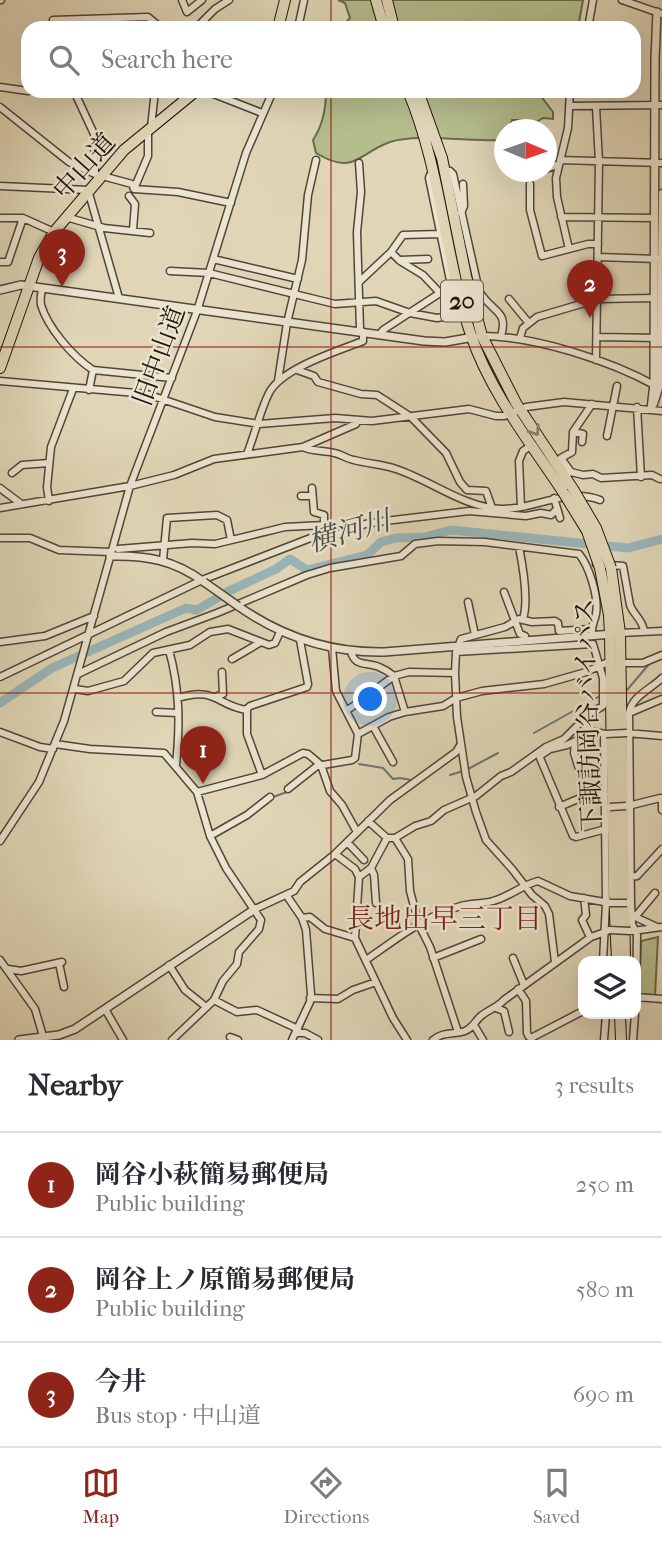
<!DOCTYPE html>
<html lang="en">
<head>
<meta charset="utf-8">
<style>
	:root { --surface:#fff; --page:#f7f7f7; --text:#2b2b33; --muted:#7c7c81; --line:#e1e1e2; --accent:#8f2418 }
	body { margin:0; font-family:"IM FELL French Canon","Noto Serif JP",serif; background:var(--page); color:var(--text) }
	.controls { position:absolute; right:21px; bottom:21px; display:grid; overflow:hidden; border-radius:14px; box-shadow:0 7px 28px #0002 }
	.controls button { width:63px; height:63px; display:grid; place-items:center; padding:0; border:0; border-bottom:2px solid var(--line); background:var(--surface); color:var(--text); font:35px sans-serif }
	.compass { position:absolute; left:494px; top:119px; width:63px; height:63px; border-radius:50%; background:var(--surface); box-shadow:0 7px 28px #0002; rotate:92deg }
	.you { position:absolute; left:371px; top:700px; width:24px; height:24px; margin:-18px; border:5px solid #fff; border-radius:50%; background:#1a73e8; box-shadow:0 0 0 10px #1a73e833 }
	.badge { display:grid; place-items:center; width:46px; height:46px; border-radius:50%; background:var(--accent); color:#fff; font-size:23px; font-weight:700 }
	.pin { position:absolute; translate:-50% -58px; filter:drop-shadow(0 2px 4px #0008) }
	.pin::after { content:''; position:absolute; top:37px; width:24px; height:21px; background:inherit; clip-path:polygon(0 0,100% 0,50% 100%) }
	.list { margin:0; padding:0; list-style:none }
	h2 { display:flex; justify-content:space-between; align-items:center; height:91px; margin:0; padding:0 28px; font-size:30px }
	h2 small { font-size:23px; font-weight:400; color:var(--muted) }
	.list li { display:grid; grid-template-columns:46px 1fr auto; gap:21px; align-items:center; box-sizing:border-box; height:105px; padding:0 28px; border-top:2px solid var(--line) }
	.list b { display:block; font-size:26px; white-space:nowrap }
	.list p { margin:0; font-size:23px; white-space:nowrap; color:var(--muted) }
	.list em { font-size:23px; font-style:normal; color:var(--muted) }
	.icon { flex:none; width:38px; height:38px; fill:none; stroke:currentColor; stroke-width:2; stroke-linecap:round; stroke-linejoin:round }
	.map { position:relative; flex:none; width:662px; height:1040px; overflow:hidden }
	.search { position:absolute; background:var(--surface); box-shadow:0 7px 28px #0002; left:21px; right:21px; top:21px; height:77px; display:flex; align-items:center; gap:18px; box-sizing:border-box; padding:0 24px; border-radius:21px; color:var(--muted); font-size:26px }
	.sheet { height:406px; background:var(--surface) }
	nav { display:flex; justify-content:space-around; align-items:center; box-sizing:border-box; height:98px; border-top:2px solid var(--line); background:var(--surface); font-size:19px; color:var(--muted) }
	nav a { display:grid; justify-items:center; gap:4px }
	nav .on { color:var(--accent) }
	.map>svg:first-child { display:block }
</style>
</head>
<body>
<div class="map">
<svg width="662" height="1040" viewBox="0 0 662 1040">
	<rect width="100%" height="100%" fill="#e0d6b7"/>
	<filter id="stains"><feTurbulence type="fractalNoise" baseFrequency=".00286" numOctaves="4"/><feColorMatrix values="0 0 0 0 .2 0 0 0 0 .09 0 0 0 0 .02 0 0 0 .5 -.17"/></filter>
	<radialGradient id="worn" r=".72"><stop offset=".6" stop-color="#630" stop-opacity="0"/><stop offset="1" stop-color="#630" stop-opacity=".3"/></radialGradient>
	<path fill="#b5bd8c" stroke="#6b6a4b" stroke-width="2" d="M 338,0 L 583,0 L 578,28 L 341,28 L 350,18 L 345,3 Z
		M 326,91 L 537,91 L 553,112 L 553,119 L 543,118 L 533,124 L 526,120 L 512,120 L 509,129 L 504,130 L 504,140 C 474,142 415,133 390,142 C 357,154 354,176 316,153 L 313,140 C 323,125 326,109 326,91 Z
		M 658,937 L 655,996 L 639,994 L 641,941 Z"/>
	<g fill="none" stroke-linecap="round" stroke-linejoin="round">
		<path stroke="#697674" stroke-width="2" d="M 627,690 L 650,663
			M 534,733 L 600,696
			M 359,764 L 383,768 L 393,779 L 400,778 L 411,780
			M 468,769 L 498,753
			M 450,775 L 463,771
			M 273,797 L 287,792
			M 308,925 L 312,973
			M 301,1030 L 307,1016"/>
		<path stroke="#99b6ba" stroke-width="9" d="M 0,703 L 52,668 L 186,608 L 197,610 L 229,591 L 276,569 L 290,559 L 307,570 L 367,555 L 381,542 L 396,538 L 425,537 L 451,530 L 628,548 L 662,539"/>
		<g stroke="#514635" stroke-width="9">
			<path id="minor" d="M 0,0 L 1,0
				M 182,0 L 187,12 L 202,0
				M 622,0 L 662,14
				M 55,28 L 53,20 L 148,17 L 161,28
				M 196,28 L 215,9 L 229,0
				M 298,28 L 304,0
				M 588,28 L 593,0
				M 0,87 L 28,91
				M 74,91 L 94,134 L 95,174
				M 206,91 L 262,113
				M 570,106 L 662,105
				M 0,107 L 69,162 L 95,174 L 132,184 L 134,189 L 178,192 L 231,203
				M 596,107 L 599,162 L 596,360
				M 151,127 L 155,91
				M 560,160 L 662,163
				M 546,169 L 559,164
				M 450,171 L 453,174 L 479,291 C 492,313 509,310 501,336
				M 530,184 L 530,210 L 542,256 L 588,244 L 598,244
				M 0,186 L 88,190 L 119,298
				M 134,189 L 148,156 L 148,131
				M 129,196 L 135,204 L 133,230
				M 461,213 L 464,206 L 463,184
				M 66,217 L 104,228 L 150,233
				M 561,217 L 655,218
				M 0,218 L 23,218 L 54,232
				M 569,249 L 557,197 L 556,178 L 568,128 L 570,91
				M 598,257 L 657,259
				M 213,259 L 298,279
				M 428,259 L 399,260 L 391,252 L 403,235 L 441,234
				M 400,261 L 423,275 L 440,293 L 452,286
				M 0,262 L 8,262 L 23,218
				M 170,271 L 209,273 L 335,304 L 376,301 L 410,313 L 437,318 L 443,317 L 452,303 L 453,295 L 429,178 L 430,175
				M 359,282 L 391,252
				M 42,289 C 41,294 40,300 41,305 C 48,328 73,357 93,370 L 172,378
				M 509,299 L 528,322
				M 379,335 L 383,330 L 440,293 L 452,301
				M 482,336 C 535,336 611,361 656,386
				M 598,337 L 659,338
				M 520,338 L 523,328 L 537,317 L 598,299 L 654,298
				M 297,370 L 314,376 L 318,382 L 361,394 L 377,395 L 411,417 L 446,453 L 460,482 L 467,490 L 486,491 L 492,508
				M 0,381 L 147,394 L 215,417 L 259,424 L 335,418 L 372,421 L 469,409 L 496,416 L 504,416 L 526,407 L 564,402 L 662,411
				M 278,381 L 287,323 L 302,260 L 308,195 L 316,160
				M 89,390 L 93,370
				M 654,404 L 659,388 L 660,353 L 662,193
				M 637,407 L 641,477
				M 607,436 L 617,386
				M 582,442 L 583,434 L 573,432 L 592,404
				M 303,447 C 313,452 324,450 334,453 C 341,454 347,459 354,460 C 368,464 383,464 396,469 C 432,481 463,507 501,509 C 535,510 566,487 600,500
				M 247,454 C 255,434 260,411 269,393 C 282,368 338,351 363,341 L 363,333 L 360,329 L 357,232 L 361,192 L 359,163
				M 571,472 L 583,475 L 593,474 L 601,478 L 652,475 L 660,479
				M 12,473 L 22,465 L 49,463
				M 567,474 L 571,472 L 561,458 L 572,452 L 573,432
				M 0,488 L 20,503
				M 312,488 L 314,512 L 324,515 L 324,525
				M 301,496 L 312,496
				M 554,498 L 560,518
				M 49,501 L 47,487 L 51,447 L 73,389
				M 521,507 L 519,461 L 523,451 L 532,445
				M 0,508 L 130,486 L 174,475 L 214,459 L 303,447 L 356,424 L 358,420
				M 0,538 L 30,538 L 59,550 L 111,552
				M 519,547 C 523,567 529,600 523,619
				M 118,549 L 192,543 L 215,544 L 285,527 L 324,525 L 326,532
				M 163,560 L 167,518 L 217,515 L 227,520 L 231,540
				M 596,564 L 623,566 L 630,605 C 634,616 642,618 644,631
				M 504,592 L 520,634 L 525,636
				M 468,602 L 475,635
				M 620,633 L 662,631
				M 0,642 L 45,636 L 94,616
				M 332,648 L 336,691 L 358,734
				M 169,650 C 180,689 180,726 176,765
				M 351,651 C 354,667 367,662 379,667 C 384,669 389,672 394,676 L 409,672 L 455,673
				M 456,652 L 593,644 L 603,678 L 603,706 L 589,714 L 564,739 L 546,747
				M 232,659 L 261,642
				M 626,663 L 643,663 L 662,655
				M 78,674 L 166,632 L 217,613 L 307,575 L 330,568 L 401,556 L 415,544 L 438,541 L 485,542 L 579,554 C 589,566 599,597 596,614 C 595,620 592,624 592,631
				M 0,677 L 202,580 L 326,532 L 343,534 L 365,524 L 385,521 L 469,511 L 526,516 L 541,513 L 551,515 L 556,510
				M 75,689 L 88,691 L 124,681 L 153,653 L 190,645 L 210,632 L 228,629 L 269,645 L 275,643 L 280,632
				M 215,697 L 223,694 L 222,672
				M 178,698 C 216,686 217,706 247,710
				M 347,710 C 364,700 377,688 394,676 L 405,712
				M 156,712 L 178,713
				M 629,713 L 662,699
				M 373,726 L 393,762
				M 0,732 L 40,747 L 53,749
				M 627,733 L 662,736
				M 575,742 L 574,753 L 588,798 L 605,794
				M 55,744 L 90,749 L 164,753 L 197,792 L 210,836 L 226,868 L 261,920 L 259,929 L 239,952 L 237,964 L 223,981 L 214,1000
				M 262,775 L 247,734 L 247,709 L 250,706 L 307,687 L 308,684 L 300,640
				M 288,789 L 317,766 L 352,760 L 355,758 L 358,734 L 389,717 L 405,712 L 443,706 L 456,698 L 482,691 L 544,684 L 586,672 L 606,663
				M 197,792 L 262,775 L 303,753 L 308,754 L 321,765 L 330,791 L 342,805 L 357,832
				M 662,798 L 662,810
				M 628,806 L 660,798
				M 559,807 L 578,799
				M 368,821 L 387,838 L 395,838 L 415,826 L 431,821 L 444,810 L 476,796 L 501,776 L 511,772 L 546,747 L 549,749
				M 606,829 L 576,837 L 573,836 L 540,758 L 541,755 L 550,749 L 567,745 L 594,732 L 606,734
				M 210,836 L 247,815 L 270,797
				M 387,838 L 371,868 L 359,877 L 355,938 L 393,1018 L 407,1040
				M 395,838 L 408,859 L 410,891 L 419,925 L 430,947 L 458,1032
				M 0,841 L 39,782 L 64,721 L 130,486 L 197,311 L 246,153 L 273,91
				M 347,842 L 364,860
				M 335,854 L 355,869 L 359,877
				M 371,868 L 374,875 L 376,903
				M 631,877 L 637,876 L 662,849
				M 287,896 L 302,918 L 306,930 L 311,994 L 310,1002 L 292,1040
				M 584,898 L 586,915 L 582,920 L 589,935
				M 255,909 L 294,891 L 300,882 L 335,854 L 390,800 L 456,752 L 461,744
				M 633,916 L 657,927
				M 635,917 L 655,893
				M 302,918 L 310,917 L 325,929 L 355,938
				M 633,931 L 662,927
				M 433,958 L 481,939
				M 513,958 L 524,985
				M 0,960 L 35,1009 L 43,1036
				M 366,960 C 395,940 426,915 461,906 C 471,903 483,904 493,901 C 509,897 522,885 538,881 L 570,896 L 610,903
				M 603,961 L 606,903 L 604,734
				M 555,962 L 549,914 L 545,906 L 532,895 L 512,869 L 486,840 L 476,812 L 466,777 L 457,717 L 455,673 L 456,652 L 461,639 L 505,627 L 519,619 L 532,622 L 555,621 L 558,623 L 559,631 L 592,629
				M 59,963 L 64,987
				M 169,965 L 185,990 L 205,1006
				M 8,969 L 21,971 L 62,962
				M 518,989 L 526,1001 L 527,1033 L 529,1037 L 533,1037 L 583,1011
				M 636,997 L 662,999
				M 310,998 L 338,999 L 353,990 L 376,982
				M 636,1005 L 637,934 L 632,924 L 631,903 L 629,713 C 632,696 651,689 662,678
				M 496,1008 L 504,1011 L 509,1032
				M 105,1009 L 123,1040
				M 474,1025 L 483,1040
				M 296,1033 L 305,1033 L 318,1040
				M 230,1037 L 238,1040
				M 172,1040 L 214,1000 L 237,1012 L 257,1010 L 298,1029
				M 433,1040 C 444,1031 453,1035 465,1031 C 473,1028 475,1021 481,1016 C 489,1009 497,1008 504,1000 L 591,937 L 608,931
				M 604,1040 L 606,1014
				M 633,1040 L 635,1014"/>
		</g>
		<g stroke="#514635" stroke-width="10">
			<path id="tertiary" d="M 0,290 L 21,285 L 424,341 L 445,342 L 474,337
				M 651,409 L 654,384 L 655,59 L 657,12
				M 110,556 C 146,555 174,560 204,582
				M 238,606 C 282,637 329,653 384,652 L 613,634
				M 19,1040 L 59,1035 L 75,1029 L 255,909"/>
		</g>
		<g stroke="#21160a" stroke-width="12">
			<path id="trunk" d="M 376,0 L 384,28
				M 387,0 L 394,28
				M 278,28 L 285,0
				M 408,91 C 441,169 444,255 471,335 C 490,392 530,442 563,492
				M 418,91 L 442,158 L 466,276 L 482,336 L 516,403 L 573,489
				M 0,368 L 39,258 L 54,232 L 124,150 L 196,91
				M 600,568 L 609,615 L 610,635 L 614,892 L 617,961
				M 611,568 L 620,633 L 625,961
				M 620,1014 L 621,1040"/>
		</g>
		<use href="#minor" stroke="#ebe4d0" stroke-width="6"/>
		<use href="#tertiary" stroke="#ebe4d0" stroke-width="7"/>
		<use href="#trunk" stroke="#e0d6b7" stroke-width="10"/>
		<g stroke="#514635" stroke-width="9" stroke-linecap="butt">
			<path id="minor-bridge" d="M 606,734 L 627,733
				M 610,807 L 626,806
				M 610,903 L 627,903
				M 609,930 L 630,931"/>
		</g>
		<g stroke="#514635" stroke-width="10" stroke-linecap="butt">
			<path id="tertiary-bridge" d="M 204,582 L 238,606"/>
		</g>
		<g stroke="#21160a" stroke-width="12" stroke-linecap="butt">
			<path id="trunk-bridge" d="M 573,489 L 596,528 L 611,568
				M 563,492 L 587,531 L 600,568"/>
		</g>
		<use href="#minor-bridge" stroke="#ebe4d0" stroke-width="6"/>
		<use href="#tertiary-bridge" stroke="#ebe4d0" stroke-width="7"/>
		<use href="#trunk-bridge" stroke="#e0d6b7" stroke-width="10"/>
	</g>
	<defs><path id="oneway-chevron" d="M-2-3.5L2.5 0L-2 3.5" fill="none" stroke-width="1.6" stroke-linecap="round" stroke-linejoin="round" transform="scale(1.75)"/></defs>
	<use stroke="#8a8069" href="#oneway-chevron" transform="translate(535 431) rotate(57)"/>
	<path fill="none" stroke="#8f2418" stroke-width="2" stroke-opacity="0.55" d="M 331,0 L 331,28M 331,91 L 331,1040M 0,347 L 662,347M 0,693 L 662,693"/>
	<g text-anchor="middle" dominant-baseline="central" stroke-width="5" stroke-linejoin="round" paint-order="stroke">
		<rect fill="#ebe4d0" stroke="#5e5445" stroke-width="2" x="441" y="280.5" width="42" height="41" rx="5"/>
		<g font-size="24" font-weight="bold" fill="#21160a">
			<text x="462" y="301">20</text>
		</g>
		<g font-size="26" fill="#21160a" stroke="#ebe4d0">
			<text transform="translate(84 166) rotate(-48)">中山道</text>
			<text transform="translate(159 356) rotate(-70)">旧中山道</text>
			<text transform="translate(588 715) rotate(-92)">下諏訪岡谷バイパス</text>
		</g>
		<g font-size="28" font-style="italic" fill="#4b4e48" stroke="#ebe4d0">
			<text transform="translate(349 531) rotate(-16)">横河川</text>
		</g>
		<g font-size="28" fill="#7a1f14" stroke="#ebe4d0">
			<text x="444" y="918">長地出早三丁目</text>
		</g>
	</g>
	<rect width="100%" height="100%" filter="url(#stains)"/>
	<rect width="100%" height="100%" fill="url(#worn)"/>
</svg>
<div class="controls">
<button><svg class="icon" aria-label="layers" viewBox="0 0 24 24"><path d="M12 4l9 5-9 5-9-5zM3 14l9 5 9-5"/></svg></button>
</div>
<svg class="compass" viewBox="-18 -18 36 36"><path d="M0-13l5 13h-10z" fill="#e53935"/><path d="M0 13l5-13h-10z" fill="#7c7c81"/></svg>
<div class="you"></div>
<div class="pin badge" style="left:203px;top:784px">1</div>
<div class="pin badge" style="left:590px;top:318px">2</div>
<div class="pin badge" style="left:62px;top:287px">3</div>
<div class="search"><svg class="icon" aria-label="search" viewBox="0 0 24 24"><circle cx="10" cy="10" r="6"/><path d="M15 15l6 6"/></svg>Search here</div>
</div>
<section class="sheet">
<h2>Nearby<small>3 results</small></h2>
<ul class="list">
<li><span class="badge">1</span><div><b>岡谷小萩簡易郵便局</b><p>Public building</p></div><em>250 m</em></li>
<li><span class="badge">2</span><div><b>岡谷上ノ原簡易郵便局</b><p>Public building</p></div><em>580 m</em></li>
<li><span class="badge">3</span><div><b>今井</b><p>Bus stop · 中山道</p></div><em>690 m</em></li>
</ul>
</section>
<nav>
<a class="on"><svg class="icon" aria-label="map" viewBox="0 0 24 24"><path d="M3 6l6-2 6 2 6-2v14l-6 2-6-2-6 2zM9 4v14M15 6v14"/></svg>Map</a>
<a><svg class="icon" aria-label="directions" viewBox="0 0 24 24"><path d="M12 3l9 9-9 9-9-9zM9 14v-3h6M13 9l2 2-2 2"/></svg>Directions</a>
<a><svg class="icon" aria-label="saved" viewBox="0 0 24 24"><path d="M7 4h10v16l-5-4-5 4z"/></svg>Saved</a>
</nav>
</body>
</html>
